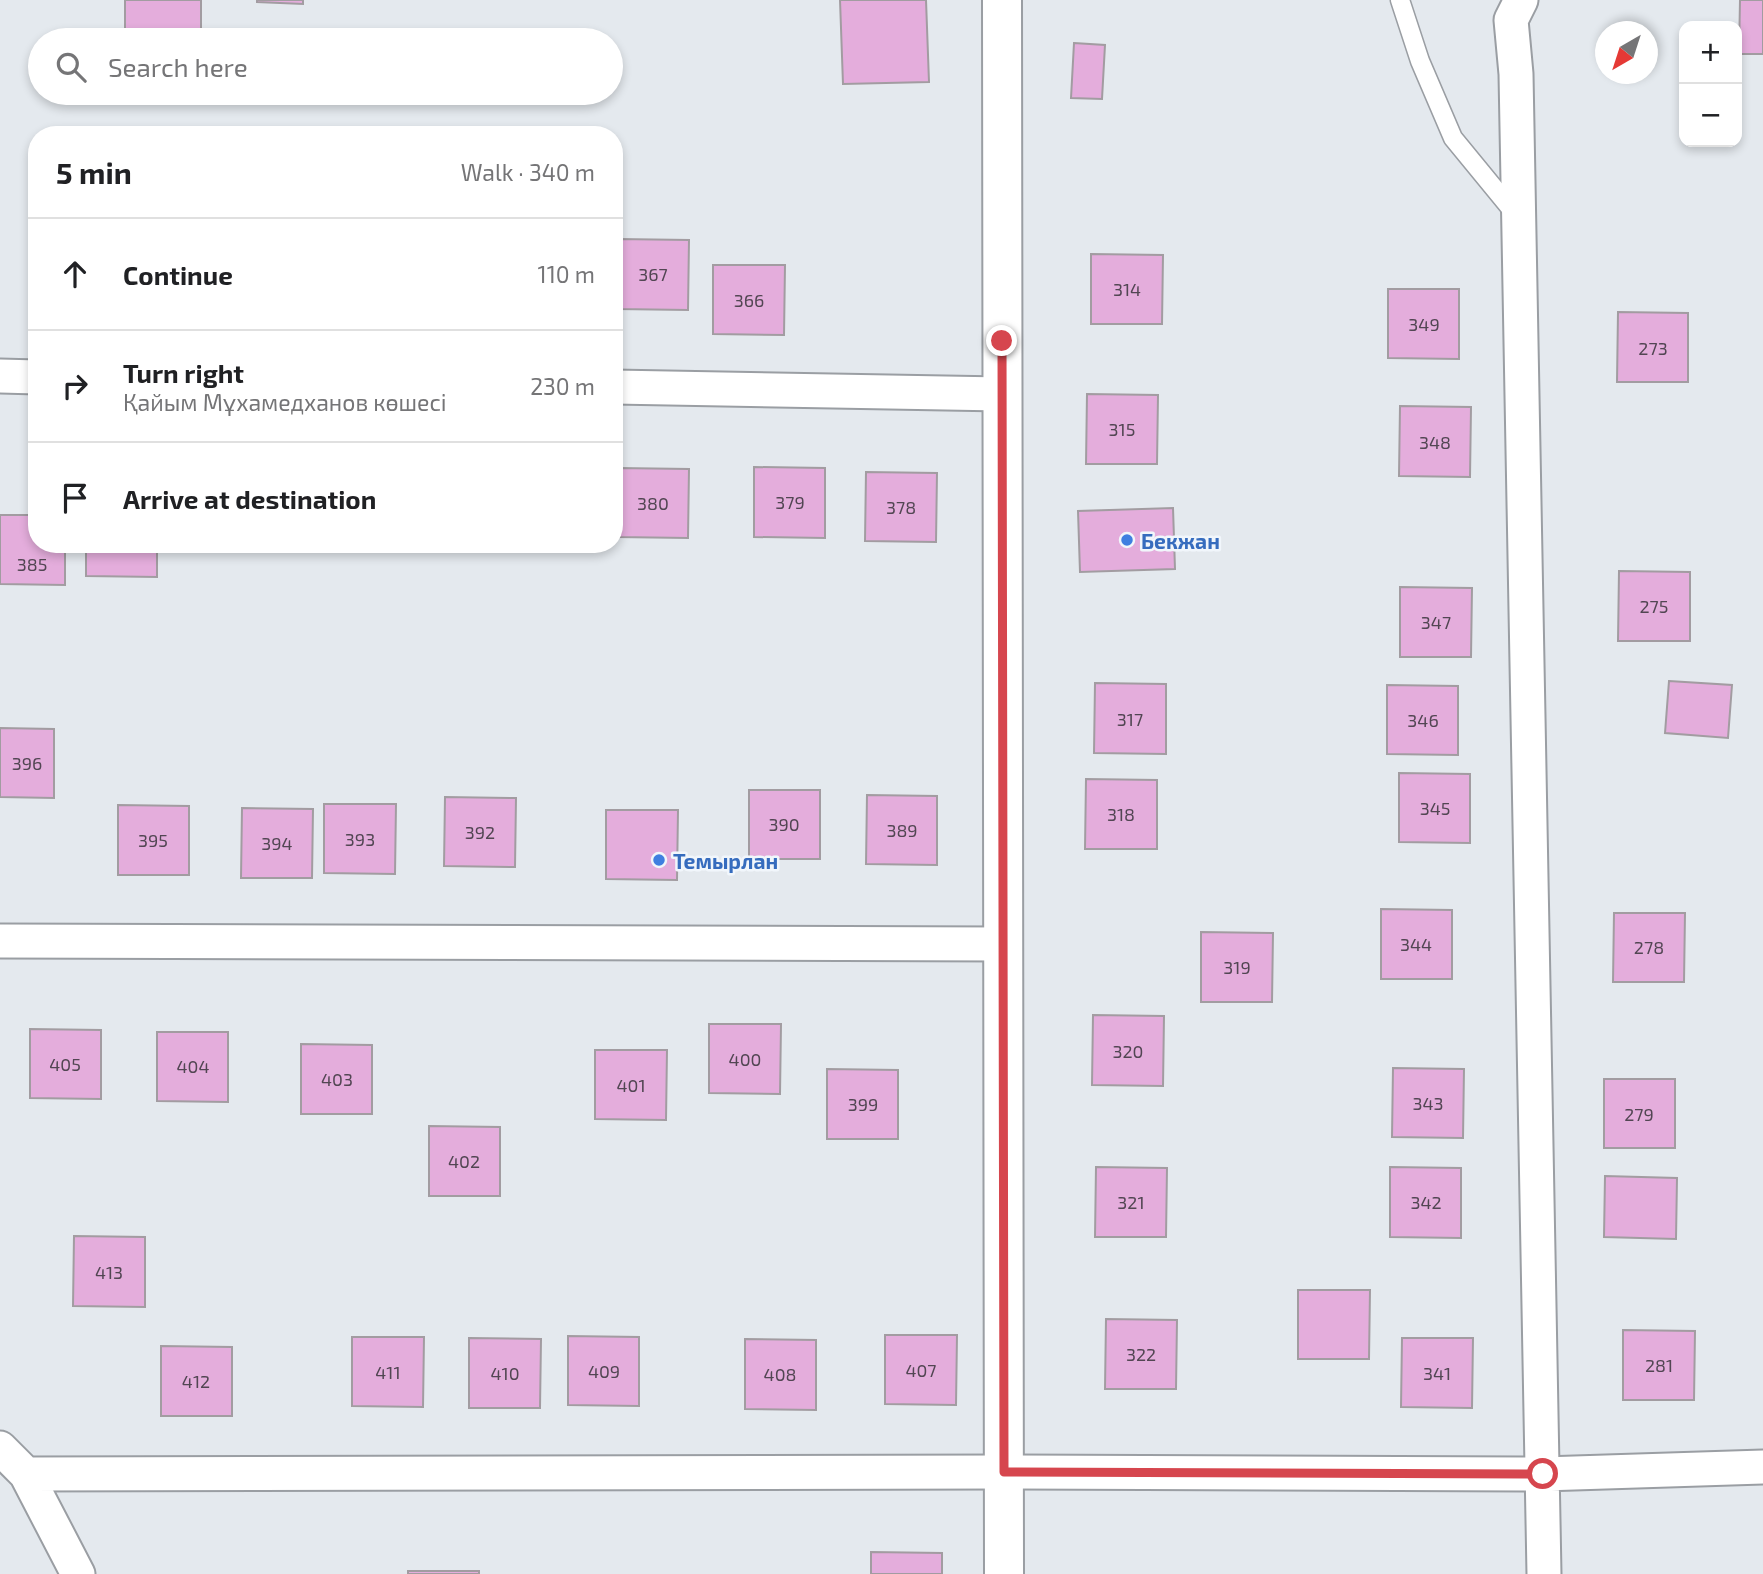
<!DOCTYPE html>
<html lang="en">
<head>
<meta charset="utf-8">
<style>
	:root { --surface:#fff; --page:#f6f6f6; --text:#202124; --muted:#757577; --line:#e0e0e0 }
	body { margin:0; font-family:"Exo 2",sans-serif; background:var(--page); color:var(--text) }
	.controls { position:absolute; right:21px; top:21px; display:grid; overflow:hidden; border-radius:14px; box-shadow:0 4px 10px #0003 }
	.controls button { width:63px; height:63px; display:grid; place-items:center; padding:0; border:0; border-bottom:2px solid var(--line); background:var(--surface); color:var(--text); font:35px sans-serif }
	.compass { position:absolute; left:1595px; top:21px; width:63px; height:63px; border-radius:50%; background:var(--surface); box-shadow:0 4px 10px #0003; rotate:219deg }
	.stop { position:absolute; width:21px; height:21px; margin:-16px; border:5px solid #d6464e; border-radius:50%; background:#fff }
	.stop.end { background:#d6464e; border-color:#fff; box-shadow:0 2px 7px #0008 }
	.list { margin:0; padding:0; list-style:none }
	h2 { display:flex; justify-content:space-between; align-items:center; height:91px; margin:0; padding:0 28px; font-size:30px }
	h2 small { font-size:23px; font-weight:400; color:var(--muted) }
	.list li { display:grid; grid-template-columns:46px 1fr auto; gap:21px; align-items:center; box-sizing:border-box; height:112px; padding:0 28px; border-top:2px solid var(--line) }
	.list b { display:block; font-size:26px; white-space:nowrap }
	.list p { margin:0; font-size:23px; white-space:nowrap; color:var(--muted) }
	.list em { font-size:23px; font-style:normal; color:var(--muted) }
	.icon { flex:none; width:38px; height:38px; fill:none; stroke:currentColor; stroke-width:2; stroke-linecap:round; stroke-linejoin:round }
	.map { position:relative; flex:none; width:1763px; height:1574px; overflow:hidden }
	.search { position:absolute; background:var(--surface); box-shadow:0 4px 10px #0003; left:28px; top:28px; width:595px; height:77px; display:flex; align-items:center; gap:18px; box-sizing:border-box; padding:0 24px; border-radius:38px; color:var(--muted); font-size:26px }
	.panel { position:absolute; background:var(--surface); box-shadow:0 4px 10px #0003; left:28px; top:126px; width:595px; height:427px; border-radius:28px }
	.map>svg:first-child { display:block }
</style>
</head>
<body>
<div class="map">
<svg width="1763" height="1574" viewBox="0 0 1763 1574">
	<rect width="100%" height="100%" fill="#e4e9ee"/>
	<path fill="#e4addc" stroke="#a29ca1" stroke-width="2" d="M 125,0 L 201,0 L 201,40 L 125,40 Z
		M 257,0 L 303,0 L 303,4 L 257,2 Z
		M 840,0 L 926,0 L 929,82 L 843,84 Z
		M 1740,0 L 1763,0 L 1763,54 L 1739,54 Z
		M 1074,43 L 1105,45 L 1102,99 L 1071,98 Z
		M 618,239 L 689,240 L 688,310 L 617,309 Z
		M 1091,254 L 1163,255 L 1162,324 L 1091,324 Z
		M 29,257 L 37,257 L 37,327 L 29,327 Z
		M 713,265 L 785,265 L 784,335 L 713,334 Z
		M 1388,289 L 1459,289 L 1459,359 L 1388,358 Z
		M 1618,312 L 1688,313 L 1688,382 L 1617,382 Z
		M 1087,394 L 1158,395 L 1157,464 L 1086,464 Z
		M 1400,406 L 1471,407 L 1470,477 L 1399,476 Z
		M 754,467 L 825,468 L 825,538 L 754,537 Z
		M 618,468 L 689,469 L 688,538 L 617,537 Z
		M 866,472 L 937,473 L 936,542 L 865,541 Z
		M 1173,508 L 1175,569 L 1080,572 L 1078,511 Z
		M 0,515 L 37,515 L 37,544 L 65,544 L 65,585 L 0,584 Z
		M 86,544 L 157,544 L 157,577 L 86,576 Z
		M 1619,571 L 1690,572 L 1690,641 L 1618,641 Z
		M 1400,587 L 1472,588 L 1471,657 L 1400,657 Z
		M 1669,681 L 1732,685 L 1728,738 L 1665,733 Z
		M 1095,683 L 1166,684 L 1166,754 L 1094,753 Z
		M 1387,685 L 1458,686 L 1458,755 L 1387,754 Z
		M 0,728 L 54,729 L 54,798 L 0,797 Z
		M 1399,773 L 1470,774 L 1470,843 L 1399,842 Z
		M 1086,779 L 1157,780 L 1157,849 L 1085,849 Z
		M 749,790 L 820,790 L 820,859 L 749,859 Z
		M 867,795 L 937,796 L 937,865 L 866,864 Z
		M 445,797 L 516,798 L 515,867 L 444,866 Z
		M 324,804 L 396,804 L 395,874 L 324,873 Z
		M 118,805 L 189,806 L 189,875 L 118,875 Z
		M 242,808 L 313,809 L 312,878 L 241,878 Z
		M 606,810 L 678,810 L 677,880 L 606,879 Z
		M 1381,909 L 1452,910 L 1452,979 L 1381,979 Z
		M 1614,913 L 1685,913 L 1684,982 L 1613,982 Z
		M 1201,932 L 1273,933 L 1272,1002 L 1201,1002 Z
		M 1093,1015 L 1164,1016 L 1163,1086 L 1092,1085 Z
		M 709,1024 L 781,1024 L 780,1094 L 709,1093 Z
		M 30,1029 L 101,1030 L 101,1099 L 30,1098 Z
		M 157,1032 L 228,1032 L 228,1102 L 157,1101 Z
		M 301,1044 L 372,1045 L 372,1114 L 301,1114 Z
		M 595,1050 L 667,1050 L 666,1120 L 595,1119 Z
		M 1393,1068 L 1464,1069 L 1463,1138 L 1392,1137 Z
		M 827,1069 L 898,1070 L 898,1139 L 827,1139 Z
		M 1604,1079 L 1675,1079 L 1675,1148 L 1604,1148 Z
		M 429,1126 L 500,1127 L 500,1196 L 429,1196 Z
		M 1096,1167 L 1167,1168 L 1166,1237 L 1095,1237 Z
		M 1390,1167 L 1461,1168 L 1461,1238 L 1390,1237 Z
		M 1605,1176 L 1677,1178 L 1676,1239 L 1604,1237 Z
		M 74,1236 L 145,1237 L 145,1307 L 73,1306 Z
		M 1298,1290 L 1370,1290 L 1369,1359 L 1298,1359 Z
		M 1106,1319 L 1177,1320 L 1176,1389 L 1105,1389 Z
		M 1623,1330 L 1695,1331 L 1694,1400 L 1623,1400 Z
		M 885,1335 L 957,1335 L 956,1405 L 885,1404 Z
		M 568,1336 L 639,1337 L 639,1406 L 568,1405 Z
		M 352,1337 L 424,1337 L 423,1407 L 352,1406 Z
		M 469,1338 L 541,1339 L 540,1408 L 469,1408 Z
		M 1402,1338 L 1473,1338 L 1472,1408 L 1401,1407 Z
		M 745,1339 L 816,1340 L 816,1410 L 745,1409 Z
		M 161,1346 L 232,1347 L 232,1416 L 161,1416 Z
		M 871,1552 L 942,1553 L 942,1574 L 871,1574 Z
		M 408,1571 L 479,1571 L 479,1574 L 408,1574 Z"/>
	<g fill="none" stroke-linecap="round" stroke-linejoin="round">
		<g stroke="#9a9ea3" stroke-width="21">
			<path id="lane" d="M 1400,0 L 1420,61 L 1453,138 L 1517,216"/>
		</g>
		<g stroke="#9a9ea3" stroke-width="37">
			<path id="street" d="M 1521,0 L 1511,20 L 1516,74 L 1544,1574
				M 0,376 L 37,377
				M 614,387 L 1002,394
				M 0,941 L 1003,944
				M 0,1448 L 26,1474 L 78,1574
				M 26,1474 L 1004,1472 L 1543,1474 L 1763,1467"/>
		</g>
		<g stroke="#9a9ea3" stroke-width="42">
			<path id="secondary" d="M 1002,0 L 1004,1574"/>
		</g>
		<use href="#lane" stroke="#fff" stroke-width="18"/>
		<use href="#street" stroke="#fff" stroke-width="33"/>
		<use href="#secondary" stroke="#fff" stroke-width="38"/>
	</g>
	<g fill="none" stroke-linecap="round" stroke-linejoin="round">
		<path stroke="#d6464e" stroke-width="9" d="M 1002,341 L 1004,1472 L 1543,1474"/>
	</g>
	<g fill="#3f7fe0" stroke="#f1f6fb" stroke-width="2.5">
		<circle cx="1127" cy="540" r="7"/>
		<circle cx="659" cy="860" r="7"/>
	</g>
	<g text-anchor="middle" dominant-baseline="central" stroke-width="5" stroke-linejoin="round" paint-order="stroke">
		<g font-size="18" fill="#524653">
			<text x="653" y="274">367</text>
			<text x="1127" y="289">314</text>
			<text x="749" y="300">366</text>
			<text x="1424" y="324">349</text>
			<text x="1653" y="348">273</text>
			<text x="1122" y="429">315</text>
			<text x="1435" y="442">348</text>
			<text x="790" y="502">379</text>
			<text x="653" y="503">380</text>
			<text x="901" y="507">378</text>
			<text x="32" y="564">385</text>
			<text x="1654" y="606">275</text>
			<text x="1436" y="622">347</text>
			<text x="1130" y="719">317</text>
			<text x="1423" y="720">346</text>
			<text x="27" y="763">396</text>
			<text x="1435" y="808">345</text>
			<text x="1121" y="814">318</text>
			<text x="784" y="824">390</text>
			<text x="902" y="830">389</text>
			<text x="480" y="832">392</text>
			<text x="360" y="839">393</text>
			<text x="153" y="840">395</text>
			<text x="277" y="843">394</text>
			<text x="1416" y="944">344</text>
			<text x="1649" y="947">278</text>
			<text x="1237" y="967">319</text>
			<text x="1128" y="1051">320</text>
			<text x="745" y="1059">400</text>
			<text x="65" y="1064">405</text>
			<text x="193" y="1066">404</text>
			<text x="337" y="1079">403</text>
			<text x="631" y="1085">401</text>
			<text x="1428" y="1103">343</text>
			<text x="863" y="1104">399</text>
			<text x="1639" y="1114">279</text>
			<text x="464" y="1161">402</text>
			<text x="1131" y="1202">321</text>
			<text x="1426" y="1202">342</text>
			<text x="109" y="1272">413</text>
			<text x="1141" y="1354">322</text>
			<text x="1659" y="1365">281</text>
			<text x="921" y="1370">407</text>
			<text x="604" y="1371">409</text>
			<text x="388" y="1372">411</text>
			<text x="505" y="1373">410</text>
			<text x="1437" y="1373">341</text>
			<text x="780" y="1374">408</text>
			<text x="196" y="1381">412</text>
		</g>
		<g font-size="21" font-weight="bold" fill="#366cbe" stroke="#f1f6fb" text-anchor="start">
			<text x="1141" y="540">Бекжан</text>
			<text x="673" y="860">Темырлан</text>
		</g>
	</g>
</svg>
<div class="controls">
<button>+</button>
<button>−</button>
</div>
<svg class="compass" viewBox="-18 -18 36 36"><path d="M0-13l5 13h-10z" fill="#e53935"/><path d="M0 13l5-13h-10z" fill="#757577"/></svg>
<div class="stop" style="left:1543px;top:1474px"></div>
<div class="stop end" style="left:1002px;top:341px"></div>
<div class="search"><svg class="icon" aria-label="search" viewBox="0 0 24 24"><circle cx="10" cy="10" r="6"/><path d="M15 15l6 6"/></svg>Search here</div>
<section class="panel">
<h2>5 min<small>Walk · 340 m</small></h2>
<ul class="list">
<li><svg class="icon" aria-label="ahead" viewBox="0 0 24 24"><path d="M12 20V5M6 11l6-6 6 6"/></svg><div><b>Continue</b></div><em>110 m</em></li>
<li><svg class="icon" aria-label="right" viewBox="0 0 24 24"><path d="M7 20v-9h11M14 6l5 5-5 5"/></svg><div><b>Turn right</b><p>Қайым Мұхамедханов көшесі</p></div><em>230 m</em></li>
<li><svg class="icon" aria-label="arrive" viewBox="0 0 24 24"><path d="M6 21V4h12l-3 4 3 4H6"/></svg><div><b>Arrive at destination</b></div></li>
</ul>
</section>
</div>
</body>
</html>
